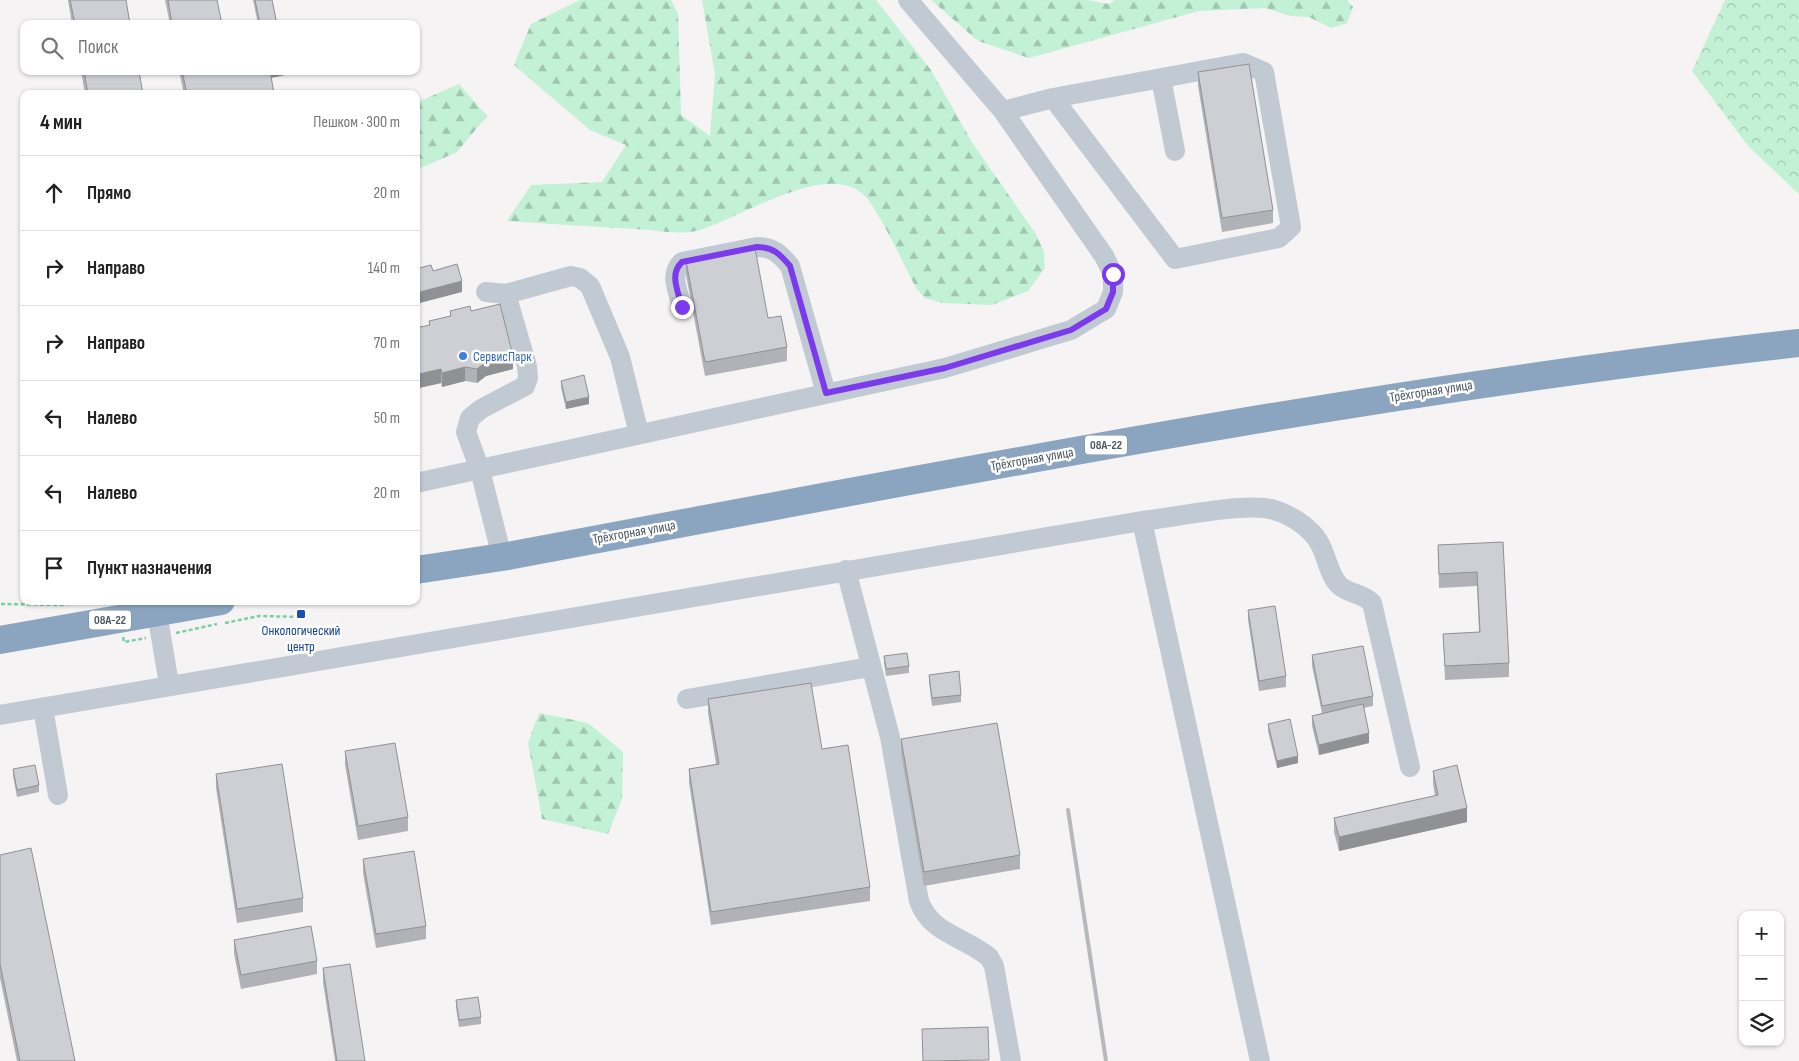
<!DOCTYPE html>
<html lang="ru">
<head>
<meta charset="utf-8">
<style>
	:root { --surface:#fff; --page:#f2f2f2; --text:#222; --muted:#767676; --line:#e0e0e0 }
	body { margin:0; font-family:"Sofia Sans Condensed",sans-serif; background:var(--page); color:var(--text) }
	.controls { position:absolute; right:15px; bottom:15px; display:grid; overflow:hidden; border-radius:10px; box-shadow:0 1px 4px #0004 }
	.controls button { width:45px; height:45px; display:grid; place-items:center; padding:0; border:0; border-bottom:1px solid var(--line); background:var(--surface); color:var(--text); font:25px sans-serif }
	.stop { position:absolute; width:15px; height:15px; margin:-11px; border:4px solid #7c3aed; border-radius:50%; background:#fff }
	.stop.end { background:#7c3aed; border-color:#fff; box-shadow:0 1px 5px #0008 }
	.list { margin:0; padding:0; list-style:none }
	h2 { display:flex; justify-content:space-between; align-items:center; height:65px; margin:0; padding:0 20px; font-size:21px }
	h2 small { font-size:16px; font-weight:400; color:var(--muted) }
	.list li { display:grid; grid-template-columns:32px 1fr auto; gap:15px; align-items:center; box-sizing:border-box; height:75px; padding:0 20px; border-top:1px solid var(--line) }
	.list b { display:block; font-size:19px; white-space:nowrap }
	.list em { font-size:16px; font-style:normal; color:var(--muted) }
	.icon { flex:none; width:28px; height:28px; fill:none; stroke:currentColor; stroke-width:2; stroke-linecap:round; stroke-linejoin:round }
	.map { position:relative; flex:none; width:1799px; height:1061px; overflow:hidden }
	.search { position:absolute; background:var(--surface); box-shadow:0 1px 4px #0004; left:20px; top:20px; width:400px; height:55px; display:flex; align-items:center; gap:12px; box-sizing:border-box; padding:0 18px; border-radius:10px; color:var(--muted); font-size:19px }
	.panel { position:absolute; background:var(--surface); box-shadow:0 1px 4px #0004; left:20px; top:90px; width:400px; height:515px; border-radius:10px }
	.map>svg:first-child { display:block }
</style>
</head>
<body>
<div class="map">
<svg width="1799" height="1061" viewBox="0 0 1799 1061">
	<defs>
		<pattern id="forest-firs" width="22" height="20" patternUnits="userSpaceOnUse" patternTransform="scale(1.25)"><rect width="22" height="20" fill="#c3f1d5"/><path d="M5 1l3.5 6h-7zM16 11l3.5 6h-7z" fill="#a0c6b0"/></pattern>
		<pattern id="park-crowns" width="20" height="18" patternUnits="userSpaceOnUse" patternTransform="scale(1.25)"><rect width="20" height="18" fill="#c3f1d5"/><path d="M2 6a3 3 0 1 1 6 0M12 15a3 3 0 1 1 6 0" fill="none" stroke="#a0c6b0"/></pattern>
	</defs>
	<rect width="100%" height="100%" fill="#f5f3f3"/>
	<path fill="url(#forest-firs)" d="M 580,0 L 671,0 L 678,14 L 681,115 L 710,136 L 715,74 L 702,0 L 876,0 L 931,70 L 973,144 L 1036,234 L 1044,252 L 1045,268 L 1028,291 L 992,305 L 942,303 L 925,298 L 916,288 C 901,259 887,227 869,201 C 835,152 736,222 696,231 C 676,235 656,230 636,229 C 593,227 550,224 507,221 L 531,185 L 602,182 L 626,145 L 590,130 L 514,65 L 531,24 Z
		M 931,0 L 1087,0 L 1109,4 L 1115,0 L 1347,0 L 1353,7 L 1347,23 L 1331,28 L 1309,17 L 1290,16 L 1265,8 L 1199,11 L 1029,58 L 978,41 Z
		M 459,84 L 487,116 L 457,152 L 416,170 L 416,103 Z
		M 539,713 L 588,723 L 623,752 L 622,799 L 608,834 L 542,819 L 528,743 Z"/>
	<path fill="url(#park-crowns)" d="M 1725,0 L 1799,0 L 1799,194 L 1748,146 L 1692,71 Z"/>
	<g fill="none" stroke-linecap="round" stroke-linejoin="round">
		<path stroke="#7ad0a6" stroke-width="2.5" stroke-dasharray="4 2.5" stroke-linecap="butt" d="M 1,604 L 62,605 L 86,601
			M 225,623 L 259,616 L 304,617
			M 176,633 L 217,624
			M 123,637 L 124,642 L 146,638"/>
		<path stroke="#c1cad2" stroke-width="20" d="M 1161,78 L 1175,151
			M 1003,111 L 1053,98 L 1243,63 L 1264,72 L 1291,227 L 1279,238 L 1175,259 L 1053,98
			M 486,292 L 506,294 L 527,366 L 528,378 L 525,386 L 481,409 L 470,418 L 466,432 L 480,470 L 502,557
			M 506,294 L 571,276 L 580,278 L 590,286 L 620,357 L 639,434
			M 682,307 C 678,291 669,274 682,262 L 757,247 C 773,247 780,254 790,266 L 826,393
			M 416,483 L 945,368 L 1071,330 L 1106,309 L 1113,292 L 1113,274 L 1104,256 L 1003,111 L 908,0
			M 1142,521 L 1260,1061
			M 846,570 L 890,737 L 919,901 C 931,934 963,936 989,957 L 994,966 L 1011,1061
			M 155,601 L 169,684
			M 687,699 L 870,667
			M 43,708 L 58,795
			M 0,715 L 1142,521 C 1177,517 1231,505 1264,508 C 1281,510 1299,520 1311,532 C 1327,547 1326,572 1339,585 C 1348,594 1363,593 1372,603 L 1410,767"/>
		<path stroke="#8ba5c1" stroke-width="28" d="M 416,570 L 502,557 C 933,477 1363,391 1799,343
			M 0,640 L 221,601"/>
		<path stroke="#b5b8bd" stroke-width="4" d="M 1068,810 L 1106,1061"/>
	</g>
	<path fill="#b0b2b7" d="M 68,0 L 126,0 L 130,24 L 72,24 Z
		M 165,0 L 217,0 L 222,24 L 170,24 Z
		M 253,0 L 272,0 L 277,24 L 258,24 Z
		M 81,71 L 139,71 L 143,94 L 85,94 Z
		M 179,71 L 285,71 L 285,75 L 271,78 L 274,94 L 184,94 Z
		M 1198,72 L 1273,210 L 1273,223 L 1222,232 L 1198,86 Z
		M 686,261 L 768,318 L 787,347 L 787,361 L 705,376 L 686,275 Z
		M 450,311 L 471,311 L 513,369 L 486,376 L 477,383 L 465,381 L 442,387 L 441,383 L 419,388 L 416,377 L 416,328 L 429,325 L 429,321 L 450,316 Z
		M 561,381 L 589,404 L 566,409 L 561,388 Z
		M 1503,542 L 1509,663 L 1509,677 L 1445,680 L 1443,634 L 1479,632 L 1477,586 L 1439,588 L 1438,545 Z
		M 1248,610 L 1286,676 L 1286,687 L 1259,691 L 1248,620 Z
		M 1312,655 L 1373,696 L 1373,706 L 1363,708 L 1369,743 L 1319,755 L 1312,726 L 1312,716 L 1322,713 L 1312,666 Z
		M 884,656 L 909,666 L 909,673 L 886,676 L 884,663 Z
		M 929,675 L 961,695 L 961,702 L 932,706 L 929,682 Z
		M 708,699 L 822,749 L 870,887 L 870,901 L 711,925 L 689,783 L 689,769 L 716,764 L 708,713 Z
		M 1268,724 L 1298,763 L 1277,768 L 1268,731 Z
		M 901,739 L 1020,855 L 1020,869 L 924,886 L 901,753 Z
		M 345,751 L 408,817 L 408,831 L 358,840 L 345,765 Z
		M 13,769 L 39,785 L 39,792 L 17,797 L 13,776 Z
		M 1433,771 L 1467,822 L 1339,851 L 1334,832 L 1334,818 L 1435,796 L 1433,784 Z
		M 216,774 L 303,898 L 303,912 L 237,923 L 216,788 Z
		M 0,855 L 75,1061 L 17,1061 L 0,978 Z
		M 363,859 L 426,926 L 426,939 L 376,948 L 363,873 Z
		M 234,940 L 317,961 L 317,974 L 241,989 L 234,954 Z
		M 323,968 L 365,1061 L 335,1061 L 323,982 Z
		M 456,1000 L 481,1017 L 481,1024 L 459,1027 L 456,1007 Z"/>
	<path fill="#909195" d="M 269,71 L 285,71 L 285,75 L 269,78 Z
		M 462,281 L 462,292 L 416,304 L 416,293 Z
		M 513,356 L 513,369 L 486,376 L 477,383 L 477,369 L 486,362 Z
		M 465,367 L 465,381 L 442,387 L 442,373 Z
		M 441,369 L 441,383 L 419,388 L 419,374 Z
		M 589,397 L 589,404 L 566,409 L 566,402 Z
		M 1369,733 L 1369,743 L 1319,755 L 1319,745 Z
		M 1298,756 L 1298,763 L 1277,768 L 1277,761 Z
		M 1467,808 L 1467,822 L 1339,851 L 1339,837 Z"/>
	<path fill="#cdcfd5" stroke="#909195" d="M 70,0 L 126,0 L 130,24 L 75,24 Z
		M 168,0 L 217,0 L 222,24 L 172,24 Z
		M 255,0 L 272,0 L 277,24 L 260,24 Z
		M 1249,64 L 1273,210 L 1222,218 L 1198,72 Z
		M 84,71 L 139,71 L 143,94 L 88,94 Z
		M 182,71 L 270,71 L 274,93 L 271,94 L 187,94 Z
		M 755,248 L 768,318 L 781,316 L 787,347 L 705,362 L 686,261 Z
		M 457,264 L 462,281 L 416,293 L 416,269 L 431,265 L 433,271 Z
		M 500,304 L 513,356 L 486,362 L 477,369 L 465,367 L 442,373 L 441,369 L 419,374 L 416,363 L 416,328 L 430,325 L 429,321 L 451,316 L 450,311 L 470,306 L 471,311 Z
		M 584,375 L 589,397 L 566,402 L 561,381 Z
		M 1503,542 L 1509,663 L 1445,666 L 1443,634 L 1480,632 L 1477,572 L 1439,574 L 1438,545 Z
		M 1275,606 L 1286,676 L 1259,681 L 1248,610 Z
		M 1363,646 L 1373,696 L 1322,706 L 1312,655 Z
		M 907,653 L 909,666 L 886,669 L 884,656 Z
		M 959,671 L 961,695 L 932,698 L 929,675 Z
		M 811,683 L 822,749 L 848,745 L 870,887 L 711,912 L 689,769 L 719,764 L 708,699 Z
		M 1363,704 L 1369,733 L 1319,745 L 1312,716 Z
		M 1290,719 L 1298,756 L 1277,761 L 1268,724 Z
		M 997,723 L 1020,855 L 924,872 L 901,739 Z
		M 395,743 L 408,817 L 358,826 L 345,751 Z
		M 282,764 L 303,898 L 237,909 L 216,774 Z
		M 35,765 L 39,785 L 17,790 L 13,769 Z
		M 1457,765 L 1467,808 L 1339,837 L 1334,818 L 1438,795 L 1433,771 Z
		M 31,848 L 75,1061 L 20,1061 L 0,964 L 0,855 Z
		M 414,851 L 426,926 L 376,934 L 363,859 Z
		M 311,926 L 317,961 L 241,975 L 234,940 Z
		M 350,964 L 365,1061 L 337,1061 L 323,968 Z
		M 478,997 L 481,1017 L 459,1020 L 456,1000 Z
		M 988,1027 L 989,1060 L 923,1061 L 922,1029 Z"/>
	<g fill="none" stroke-linecap="round" stroke-linejoin="round">
		<path stroke="#7c3aed" stroke-width="6" d="M 682,307 C 678,291 669,274 682,262 L 757,247 C 773,247 780,254 790,266 L 826,393 L 945,368 L 1071,330 L 1106,309 L 1113,292 L 1113,274"/>
	</g>
	<circle fill="#3f7fe0" stroke="#fff" stroke-width="2" cx="463" cy="356" r="5"/>
	<rect fill="#1a4fb4" stroke="#fff" stroke-width="2" x="296" y="609" width="10" height="10" rx="2.5"/>
	<g text-anchor="middle" dominant-baseline="central" stroke-width="5" stroke-linejoin="round" paint-order="stroke">
		<g fill="#fff" stroke="#808990" stroke-width="1">
			<rect x="1085" y="435.5" width="42" height="19" rx="4"/>
			<rect x="89" y="610.5" width="42" height="19" rx="4"/>
		</g>
		<g font-size="12" font-weight="bold" fill="#4a5661">
			<text x="1106" y="445">08А-22</text>
			<text x="110" y="620">08А-22</text>
		</g>
		<g font-size="14" fill="#366cbe" stroke="#fff" text-anchor="start">
			<text x="473" y="356">СервисПарк</text>
		</g>
		<g font-size="14" fill="#4a5661" stroke="#fff">
			<text transform="translate(1431 391) rotate(-9)">Трёхгорная улица</text>
			<text transform="translate(1032 459) rotate(-10)">Трёхгорная улица</text>
			<text transform="translate(634 532) rotate(-10)">Трёхгорная улица</text>
		</g>
		<g font-size="14" fill="#164399" stroke="#fff">
			<text x="301" y="630">Онкологический<tspan x="301" dy="16">центр</tspan></text>
		</g>
	</g>
</svg>
<div class="controls">
<button>+</button>
<button>−</button>
<button><svg class="icon" aria-label="layers" viewBox="0 0 24 24"><path d="M12 4l9 5-9 5-9-5zM3 14l9 5 9-5"/></svg></button>
</div>
<div class="stop" style="left:1113px;top:274px"></div>
<div class="stop end" style="left:682px;top:307px"></div>
<div class="search"><svg class="icon" aria-label="search" viewBox="0 0 24 24"><circle cx="10" cy="10" r="6"/><path d="M15 15l6 6"/></svg>Поиск</div>
<section class="panel">
<h2>4 мин<small>Пешком · 300 m</small></h2>
<ul class="list">
<li><svg class="icon" aria-label="ahead" viewBox="0 0 24 24"><path d="M12 20V5M6 11l6-6 6 6"/></svg><div><b>Прямо</b></div><em>20 m</em></li>
<li><svg class="icon" aria-label="right" viewBox="0 0 24 24"><path d="M7 20v-9h11M14 6l5 5-5 5"/></svg><div><b>Направо</b></div><em>140 m</em></li>
<li><svg class="icon" aria-label="right" viewBox="0 0 24 24"><path d="M7 20v-9h11M14 6l5 5-5 5"/></svg><div><b>Направо</b></div><em>70 m</em></li>
<li><svg class="icon" aria-label="left" viewBox="0 0 24 24"><path d="M17 20v-9H6M10 6l-5 5 5 5"/></svg><div><b>Налево</b></div><em>50 m</em></li>
<li><svg class="icon" aria-label="left" viewBox="0 0 24 24"><path d="M17 20v-9H6M10 6l-5 5 5 5"/></svg><div><b>Налево</b></div><em>20 m</em></li>
<li><svg class="icon" aria-label="arrive" viewBox="0 0 24 24"><path d="M6 21V4h12l-3 4 3 4H6"/></svg><div><b>Пункт назначения</b></div></li>
</ul>
</section>
</div>
</body>
</html>
